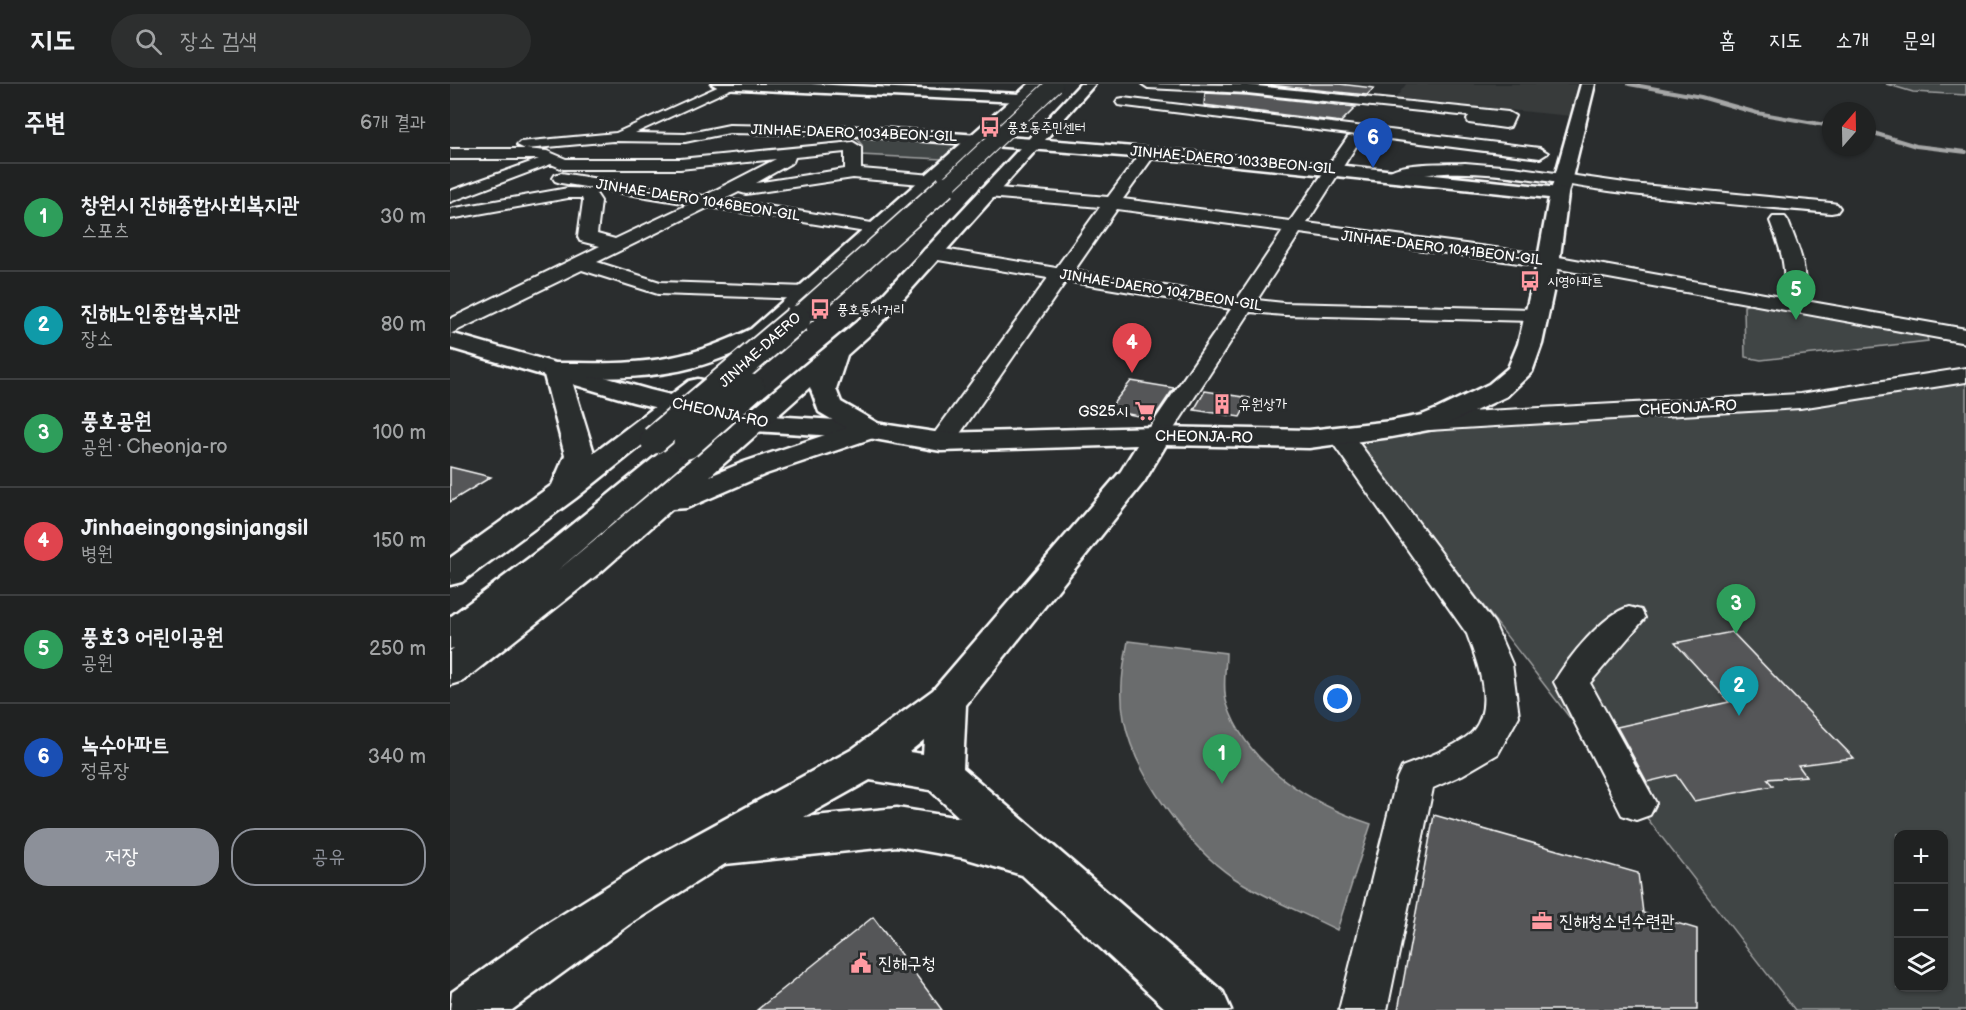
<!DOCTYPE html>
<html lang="ko">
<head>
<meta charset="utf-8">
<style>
	:root { --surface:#202222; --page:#2d2f2f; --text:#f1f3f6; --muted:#a2a4a5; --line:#3d3f40; --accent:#8c9099 }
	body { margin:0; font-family:"Balsamiq Sans","Poor Story",sans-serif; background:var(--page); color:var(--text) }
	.controls { position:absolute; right:18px; bottom:18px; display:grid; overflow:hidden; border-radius:12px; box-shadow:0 2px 4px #0004 }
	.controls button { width:54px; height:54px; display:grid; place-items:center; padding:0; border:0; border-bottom:2px solid var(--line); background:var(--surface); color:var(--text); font:30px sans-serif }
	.compass { position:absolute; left:1372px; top:18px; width:54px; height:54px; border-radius:50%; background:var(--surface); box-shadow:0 2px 4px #0004; rotate:20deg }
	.you { position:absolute; left:888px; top:615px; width:21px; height:21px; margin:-15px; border:4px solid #fff; border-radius:50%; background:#1a73e8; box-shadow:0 0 0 9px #1a73e833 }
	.badge { display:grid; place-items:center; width:39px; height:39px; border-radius:50%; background:var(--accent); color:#fff; font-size:20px; font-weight:700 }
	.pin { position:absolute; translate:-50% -50px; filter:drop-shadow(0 2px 3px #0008) }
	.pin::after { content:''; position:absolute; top:32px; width:21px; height:18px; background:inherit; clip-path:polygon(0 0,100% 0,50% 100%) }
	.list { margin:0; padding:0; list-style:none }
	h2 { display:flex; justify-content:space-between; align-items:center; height:78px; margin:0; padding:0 24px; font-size:26px }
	h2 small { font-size:20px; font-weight:400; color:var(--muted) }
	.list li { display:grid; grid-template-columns:39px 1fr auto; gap:18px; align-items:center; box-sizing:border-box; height:108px; padding:0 24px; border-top:2px solid var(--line) }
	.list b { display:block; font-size:22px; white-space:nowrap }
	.list p { margin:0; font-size:20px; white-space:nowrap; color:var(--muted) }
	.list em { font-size:20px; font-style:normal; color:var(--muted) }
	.actions { display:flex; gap:12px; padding:18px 24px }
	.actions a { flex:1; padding:14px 0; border:2px solid var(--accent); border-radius:24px; text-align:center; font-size:21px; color:var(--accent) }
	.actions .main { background:var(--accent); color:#fff }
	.icon { flex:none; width:33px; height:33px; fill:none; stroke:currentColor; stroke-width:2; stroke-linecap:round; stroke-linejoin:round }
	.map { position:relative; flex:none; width:1516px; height:926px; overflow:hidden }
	header { display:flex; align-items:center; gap:36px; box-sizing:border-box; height:84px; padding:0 30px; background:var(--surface); border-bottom:2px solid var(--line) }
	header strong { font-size:28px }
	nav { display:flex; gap:33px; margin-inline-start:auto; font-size:21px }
	.search { width:420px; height:54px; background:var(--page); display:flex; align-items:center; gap:15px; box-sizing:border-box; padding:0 21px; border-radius:33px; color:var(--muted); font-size:22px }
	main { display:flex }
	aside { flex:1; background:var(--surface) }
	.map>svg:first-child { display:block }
</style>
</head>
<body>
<header>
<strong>지도</strong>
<div class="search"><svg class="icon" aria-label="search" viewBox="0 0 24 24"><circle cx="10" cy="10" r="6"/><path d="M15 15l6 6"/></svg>장소 검색</div>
<nav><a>홈</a><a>지도</a><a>소개</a><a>문의</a></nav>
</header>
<main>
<aside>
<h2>주변<small>6개 결과</small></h2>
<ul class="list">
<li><span class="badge" style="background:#2e9e5b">1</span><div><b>창원시 진해종합사회복지관</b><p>스포츠</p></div><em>30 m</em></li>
<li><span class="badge" style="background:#0f9aa8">2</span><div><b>진해노인종합복지관</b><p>장소</p></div><em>80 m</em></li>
<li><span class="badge" style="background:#2e9e5b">3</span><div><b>풍호공원</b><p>공원 · Cheonja-ro</p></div><em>100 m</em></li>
<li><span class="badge" style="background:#e0444e">4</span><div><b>Jinhaeingongsinjangsil</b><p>병원</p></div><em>150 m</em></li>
<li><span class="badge" style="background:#2e9e5b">5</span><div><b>풍호3 어린이공원</b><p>공원</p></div><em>250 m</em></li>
<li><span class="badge" style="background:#1a4fb4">6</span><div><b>녹수아파트</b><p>정류장</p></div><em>340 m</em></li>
</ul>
<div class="actions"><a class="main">저장</a><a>공유</a></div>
</aside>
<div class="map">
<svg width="1516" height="926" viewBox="0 0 1516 926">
	<rect width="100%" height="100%" fill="#2a2d2e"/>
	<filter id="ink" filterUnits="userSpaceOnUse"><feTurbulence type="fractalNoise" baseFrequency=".0167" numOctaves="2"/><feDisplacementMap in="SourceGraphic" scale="12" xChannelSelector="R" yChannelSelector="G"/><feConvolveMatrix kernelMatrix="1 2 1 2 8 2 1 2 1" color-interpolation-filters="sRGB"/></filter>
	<g filter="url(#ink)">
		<path fill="#373a3b" d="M 956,0 L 1127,0 L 1121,32 L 945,15 Z"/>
		<path fill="#414445" stroke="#a0a2a2" stroke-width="1.5" fill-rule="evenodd" d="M 1436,0 L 1516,0 L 1516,11 L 1463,8 Z
			M 413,51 L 509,59 L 492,75 L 410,71 L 407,63 L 412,61 L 406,54 Z
			M 1303,219 L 1476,250 L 1478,257 L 1311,276 L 1295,273 L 1294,222 Z
			M 1516,295 L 1516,926 L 1345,926 L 901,350 ZM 1448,750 L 1494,750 L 1494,904 L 1448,904 Z"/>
		<path fill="#6a6c6d" stroke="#a6a7a7" stroke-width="1.5" d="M 678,557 L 776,569 C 776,585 772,606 777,620 C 797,682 863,721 921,740 L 887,846 C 854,829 815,814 784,794 C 738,763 684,690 674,635 C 669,608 673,583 678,557 Z"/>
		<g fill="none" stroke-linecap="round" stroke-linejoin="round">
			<path stroke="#a6a7a7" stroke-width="4" d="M 1179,0 L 1251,13 L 1307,29 L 1381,42
				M 1417,47 L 1466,62 L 1516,68"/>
		</g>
		<path fill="#555758" stroke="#fff" stroke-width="1.5" d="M 809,0 L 889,0 L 924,4 L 917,11 Z
			M 755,9 L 797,11 L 906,23 L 891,38 L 754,21 Z
			M 681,297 L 724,304 L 703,335 L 658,326 Z
			M 755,307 L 800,314 L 790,333 L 744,326 Z
			M 0,383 L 41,393 L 0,418 Z
			M 1282,548 L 1351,620 L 1404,674 L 1348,681 L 1356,692 L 1317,695 L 1323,702 L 1244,717 L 1226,691 L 1197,698 L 1167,643 L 1279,618 L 1225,559 Z
			M 984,731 L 1188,789 L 1193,829 L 1247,845 L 1247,926 L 948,926 Z
			M 423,833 L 492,926 L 307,926 Z"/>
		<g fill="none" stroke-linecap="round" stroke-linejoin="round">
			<g stroke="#fff" stroke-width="4">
				<path id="minor" d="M 274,0 L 289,1 L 185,49 L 235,50 L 279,41 L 390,43 L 397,47 L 390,51 L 279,49 L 235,58 L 163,57 L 76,65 L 97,67 L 116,75 L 230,75 L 403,58 L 411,63 L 411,85 L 483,91 L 491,96 L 483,101 L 403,94 L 296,110 L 289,108 L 275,115 L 434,141 L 437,145 L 434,149 L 428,150 L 259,123 L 147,178 L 210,198 L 356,203 L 363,205 L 366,209 L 363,213 L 356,215 L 208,210 L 132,186 L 0,250 L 0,235 L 150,162 L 130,157 L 128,153 L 133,117 L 132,114 L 118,114 L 0,135 L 0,125 L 118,104 L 143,105 L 151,117 L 147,150 L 165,155 L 239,120 L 111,99 L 105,97 L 103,94 L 105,91 L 111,89 L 254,112 L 326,75 L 230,85 L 113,85 L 101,80 L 0,118 L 0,107 L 89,75 L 0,75 L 0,65 L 75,65 L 67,61 L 70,58 L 166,49 ZM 395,68 L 395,85 L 306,99 L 343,78 L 345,73 Z
					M 692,0 L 797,1 L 1058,28 L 1065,32 L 1060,43 L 1055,44 L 1019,39 L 1017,36 L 1019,32 L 797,9 L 698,4 Z
					M 673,14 L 1090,64 L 1098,69 L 1090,74 L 668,21 L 666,18 L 668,15 Z
					M 903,52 L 910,56 L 857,139 L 1098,171 L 1331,213 C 1340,187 1329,161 1320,137 L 1323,133 L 1335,133 L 1338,137 C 1347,161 1362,190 1350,216 L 1516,245 L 1516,259 L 1098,183 L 850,149 L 807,216 L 834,219 L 1085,225 L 1093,226 L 1096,231 L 1093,236 L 1085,237 L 834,231 L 800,228 L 716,357 L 707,360 L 698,357 L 694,352 L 781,225 L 616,197 L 500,364 L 491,366 L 482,364 L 478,358 L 598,194 L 482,175 L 475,173 L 472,169 L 475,165 L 482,163 L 606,184 L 650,123 L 537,113 L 529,108 L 531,104 L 537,103 L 658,113 L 693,66 L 698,64 L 706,69 L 673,115 L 840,137 L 898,53 ZM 667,125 L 833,147 L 788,214 L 624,187 Z
					M 1015,79 L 1063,83 L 1182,100 L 1381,119 L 1387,120 L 1390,124 L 1387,128 L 1381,129 C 1315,123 1248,118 1182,110 C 1104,101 1021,77 943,96 L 935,91 C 947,77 996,80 1015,79 Z
					M 1516,284 L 1516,298 L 1350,324 L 979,346 L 970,343 L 966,338 L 970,333 L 979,330 L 1350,310 Z
					M 890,343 L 899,346 L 1044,539 L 1062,580 L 1069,632 L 1048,670 L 1012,691 L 983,704 L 937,926 L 889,926 L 947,694 L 952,683 C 970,676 1011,661 1023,647 C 1045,621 1027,578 1017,550 L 877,351 L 881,346 Z
					M 1179,523 L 1191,526 L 1195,534 L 1140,599 L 1206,719 L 1200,731 L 1186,736 L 1172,731 L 1104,598 C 1118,574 1153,530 1179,523 Z"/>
			</g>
			<g stroke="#fff" stroke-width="5">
				<path id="tertiary" d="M 262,0 L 361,0 L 571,10 L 578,14 L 571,18 L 269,4 Z
					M 1131,0 L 1145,0 L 1118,110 L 1116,114 L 1102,114 L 1100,110 Z"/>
			</g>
			<g stroke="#fff" stroke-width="5">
				<path id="secondary" d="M 390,42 C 630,56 870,78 1109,104 L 1116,106 L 1118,110 L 1109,180 L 1092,260 L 1082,288 L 1057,312 L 989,344 L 941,353 L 859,364 L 716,361 L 694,398 L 516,621 L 513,684 L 773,908 L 781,926 L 717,926 L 572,791 L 514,774 L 447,762 L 275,780 L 180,840 L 62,926 L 0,926 L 2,908 L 97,840 L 196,778 L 401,666 L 483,606 L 671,387 L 687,361 L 491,367 L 419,354 L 303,347 L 183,318 L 0,264 L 0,249 L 200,306 L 303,331 L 419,338 L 491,349 L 707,343 L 859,346 L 941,337 L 972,331 L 987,325 L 1039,300 L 1058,284 L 1068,260 L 1087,180 L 1099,114 L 750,78 L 384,50 L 382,47 L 384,44 ZM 474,656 L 473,670 L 459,668 ZM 420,696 L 480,706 L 510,734 L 447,724 L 354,733 Z"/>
			</g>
			<g stroke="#fff" stroke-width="5">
				<path id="trunk" d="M 579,0 L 594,0 L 315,259 C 291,265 269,277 245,283 C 204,294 163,294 121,294 L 144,369 L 239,297 L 248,295 L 257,297 L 261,303 L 257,309 L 126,414 L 12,498 L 0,501 L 0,474 L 102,401 L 115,371 L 93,287 L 97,282 L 106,279 C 145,279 184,281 222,273 C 249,268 276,257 301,245 Z
					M 630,0 L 645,0 L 425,246 L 397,271 L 386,305 L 391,318 L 429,340 L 433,346 L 429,352 L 316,390 L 237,424 L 222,425 L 152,487 L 13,597 L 0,601 L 0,567 L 4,564 L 0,565 L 0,533 L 99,459 L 227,355 L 237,352 L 247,355 L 251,361 L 247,367 L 107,487 L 409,236 ZM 360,303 L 369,328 L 396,344 L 294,378 L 260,392 Z"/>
			</g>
			<use href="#minor" fill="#2a2d2e" fill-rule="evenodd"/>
			<use href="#tertiary" fill="#2a2d2e" fill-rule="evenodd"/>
			<use href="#secondary" fill="#2a2d2e" fill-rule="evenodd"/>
			<use href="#trunk" fill="#2a2d2e" fill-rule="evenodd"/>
			<g stroke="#fff" stroke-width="18" stroke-linecap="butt">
				<path id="trunk-bridge-far2" d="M 495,103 L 605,0"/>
			</g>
			<g stroke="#fff" stroke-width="24" stroke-linecap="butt">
				<path id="trunk-bridge-far1" d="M 345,237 L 496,102"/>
			</g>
			<g stroke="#fff" stroke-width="31" stroke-linecap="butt">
				<path id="trunk-bridge" d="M 204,356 L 347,235
					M 237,361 L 301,304"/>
			</g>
			<use href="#trunk-bridge-far2" stroke="#2a2d2e" stroke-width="16"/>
			<use href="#trunk-bridge-far1" stroke="#2a2d2e" stroke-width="21"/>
			<use href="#trunk-bridge" stroke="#2a2d2e" stroke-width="27"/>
		</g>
	</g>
	<defs>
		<g id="bus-bare" transform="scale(1.62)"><path d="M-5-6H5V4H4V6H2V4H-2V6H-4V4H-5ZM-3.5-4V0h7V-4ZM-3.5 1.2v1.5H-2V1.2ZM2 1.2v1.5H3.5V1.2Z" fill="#ff9aa2" stroke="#2a2d2e" stroke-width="2.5" paint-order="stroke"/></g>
		<g id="building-bare" transform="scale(1.62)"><path d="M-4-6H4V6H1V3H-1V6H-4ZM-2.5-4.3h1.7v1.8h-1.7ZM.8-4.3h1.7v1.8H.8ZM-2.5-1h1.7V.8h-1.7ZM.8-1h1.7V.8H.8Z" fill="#ff9aa2" stroke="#2a2d2e" stroke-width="2.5" paint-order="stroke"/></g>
		<g id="supermarket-bare" transform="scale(1.62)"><path d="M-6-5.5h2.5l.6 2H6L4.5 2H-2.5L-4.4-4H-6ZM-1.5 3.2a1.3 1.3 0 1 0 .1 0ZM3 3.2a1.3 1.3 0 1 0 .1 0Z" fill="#ff9aa2" stroke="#2a2d2e" stroke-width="2.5" paint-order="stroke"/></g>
		<g id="office-bare" transform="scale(1.62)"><path d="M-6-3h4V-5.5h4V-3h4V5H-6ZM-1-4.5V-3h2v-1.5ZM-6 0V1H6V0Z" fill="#ff9aa2" stroke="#2a2d2e" stroke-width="2.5" paint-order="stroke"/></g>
		<g id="civic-bare" transform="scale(1.62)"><path d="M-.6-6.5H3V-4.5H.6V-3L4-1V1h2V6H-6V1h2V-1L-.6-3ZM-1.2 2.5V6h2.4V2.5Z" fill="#ff9aa2" stroke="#2a2d2e" stroke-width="2.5" paint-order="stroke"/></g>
	</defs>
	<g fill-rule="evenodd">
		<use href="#bus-bare" x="540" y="43"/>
		<use href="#bus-bare" x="1080" y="197"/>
		<use href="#bus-bare" x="370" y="225"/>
		<use href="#building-bare" x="772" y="320"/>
		<use href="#supermarket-bare" x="695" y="327"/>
		<use href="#office-bare" x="1092" y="837"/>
		<use href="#civic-bare" x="411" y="879"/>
	</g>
	<g text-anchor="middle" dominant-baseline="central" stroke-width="6" stroke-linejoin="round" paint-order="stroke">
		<g font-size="14" fill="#fff" stroke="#2a2d2e" text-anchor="start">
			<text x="557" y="43">풍호동주민센터</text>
			<text x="1097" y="197">시영아파트</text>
			<text x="387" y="225">풍호동사거리</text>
		</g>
		<g font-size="14" fill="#fff" stroke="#2a2d2e">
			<text transform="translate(404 49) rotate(2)">JINHAE-DAERO 1034BEON-GIL</text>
			<text transform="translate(783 76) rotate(5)">JINHAE-DAERO 1033BEON-GIL</text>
			<text transform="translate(248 116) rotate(9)">JINHAE-DAERO 1046BEON-GIL</text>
			<text transform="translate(992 164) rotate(7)">JINHAE-DAERO 1041BEON-GIL</text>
			<text transform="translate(711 206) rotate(9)">JINHAE-DAERO 1047BEON-GIL</text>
			<text transform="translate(310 266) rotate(-42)">JINHAE-DAERO</text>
		</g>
		<g font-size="15" fill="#fff" stroke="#2a2d2e" text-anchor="start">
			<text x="789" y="320">유원상가</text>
			<text x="678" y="327" text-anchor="end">GS25시</text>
		</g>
		<g font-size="15" fill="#fff" stroke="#2a2d2e">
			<text transform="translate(1238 324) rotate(-3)">CHEONJA-RO</text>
			<text transform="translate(270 329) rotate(12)">CHEONJA-RO</text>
			<text transform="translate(754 353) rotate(1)">CHEONJA-RO</text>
		</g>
		<g font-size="18" fill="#fff" stroke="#2a2d2e" text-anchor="start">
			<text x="1109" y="837">진해청소년수련관</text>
			<text x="428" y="879">진해구청</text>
		</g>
	</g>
</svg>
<div class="controls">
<button>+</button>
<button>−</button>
<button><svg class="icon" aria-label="layers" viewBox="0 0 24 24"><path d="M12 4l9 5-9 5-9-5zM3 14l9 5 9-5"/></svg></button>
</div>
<svg class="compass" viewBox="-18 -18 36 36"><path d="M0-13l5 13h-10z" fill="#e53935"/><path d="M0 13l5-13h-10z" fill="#a2a4a5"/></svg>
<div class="you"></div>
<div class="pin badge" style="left:772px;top:700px;background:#2e9e5b">1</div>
<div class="pin badge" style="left:1289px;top:632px;background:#0f9aa8">2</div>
<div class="pin badge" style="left:1286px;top:550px;background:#2e9e5b">3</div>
<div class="pin badge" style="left:682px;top:289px;background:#e0444e">4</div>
<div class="pin badge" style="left:1346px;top:236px;background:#2e9e5b">5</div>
<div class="pin badge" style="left:923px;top:84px;background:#1a4fb4">6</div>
</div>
</main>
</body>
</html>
